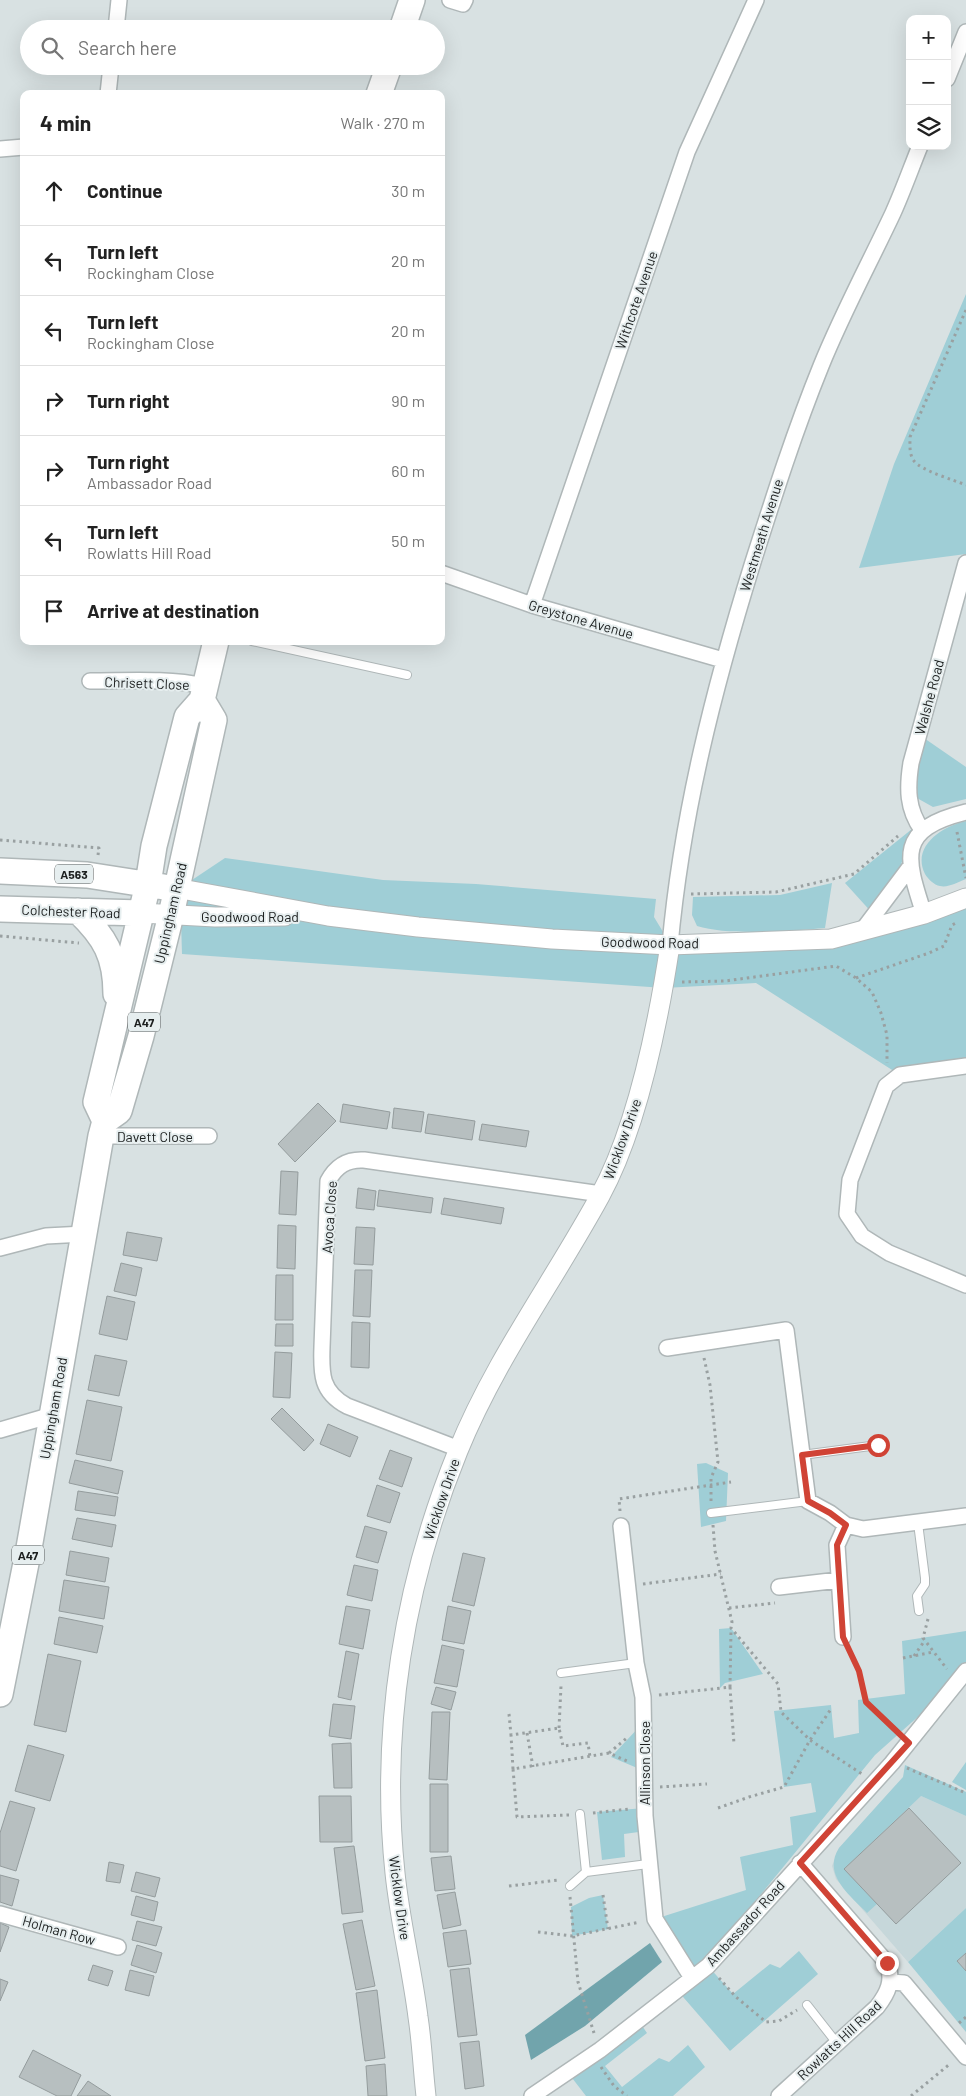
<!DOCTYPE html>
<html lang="en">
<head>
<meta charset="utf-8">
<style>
	:root { --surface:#fff; --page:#f6f6f6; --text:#222; --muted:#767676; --line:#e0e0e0 }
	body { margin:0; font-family:Barlow,sans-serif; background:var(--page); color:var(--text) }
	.controls { position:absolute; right:15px; top:15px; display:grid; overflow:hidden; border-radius:10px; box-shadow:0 5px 20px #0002 }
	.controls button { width:45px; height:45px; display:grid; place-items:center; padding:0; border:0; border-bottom:1px solid var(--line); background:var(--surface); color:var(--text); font:25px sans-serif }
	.stop { position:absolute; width:15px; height:15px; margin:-11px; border:4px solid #d04335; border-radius:50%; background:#fff }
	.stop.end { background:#d04335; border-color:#fff; box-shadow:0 1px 5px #0008 }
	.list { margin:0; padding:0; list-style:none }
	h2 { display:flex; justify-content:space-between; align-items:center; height:65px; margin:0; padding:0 20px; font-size:21px }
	h2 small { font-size:16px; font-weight:400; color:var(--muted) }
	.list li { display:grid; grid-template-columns:32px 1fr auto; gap:15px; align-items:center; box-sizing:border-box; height:70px; padding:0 20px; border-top:1px solid var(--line) }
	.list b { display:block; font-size:19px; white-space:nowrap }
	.list p { margin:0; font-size:16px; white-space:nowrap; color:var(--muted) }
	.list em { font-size:16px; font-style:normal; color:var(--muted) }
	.icon { flex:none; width:28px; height:28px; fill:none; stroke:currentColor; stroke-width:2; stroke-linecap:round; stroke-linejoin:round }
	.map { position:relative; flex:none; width:966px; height:2096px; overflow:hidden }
	.search { position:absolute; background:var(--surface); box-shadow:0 5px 20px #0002; left:20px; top:20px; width:425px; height:55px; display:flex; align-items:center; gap:12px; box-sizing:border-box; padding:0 18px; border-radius:28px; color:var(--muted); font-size:19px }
	.panel { position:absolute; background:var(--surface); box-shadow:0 5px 20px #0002; left:20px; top:90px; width:425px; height:555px; border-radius:10px }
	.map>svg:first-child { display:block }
</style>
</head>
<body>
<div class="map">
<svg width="966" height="2096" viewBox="0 0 966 2096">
	<rect width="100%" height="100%" fill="#d8e1e2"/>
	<path fill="#c6d7da" d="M 896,1785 L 966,1816 L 966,1908 L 908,1962 L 836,1879 L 832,1866 L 839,1848 Z"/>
	<path fill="#9fced6" d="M 966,294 L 966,554 L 859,568 L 894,464 Z
		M 921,736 L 966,767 L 966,799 L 933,807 L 908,793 Z
		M 966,821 L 966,879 C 958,882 948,888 940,886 C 934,885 928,879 925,874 C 911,846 943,826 966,821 Z
		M 912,829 L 896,881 L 874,915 L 845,883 Z
		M 225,858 L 383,880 L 476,884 L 656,899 L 654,917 L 671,945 L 827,944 L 922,925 L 966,902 L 966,1066 L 900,1075 L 756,983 L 664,988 L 182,954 L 180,888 Z
		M 832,883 L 825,928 C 790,931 729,936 697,926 L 692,915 L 693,897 L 780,895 Z
		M 706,1463 L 728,1473 L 726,1521 L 701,1527 L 697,1464 Z
		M 731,1628 L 763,1674 L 725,1683 L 720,1688 L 719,1629 Z
		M 966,1631 L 966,1671 L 957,1682 L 875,1755 L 694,1976 L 708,1966 L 733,1994 L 770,1964 L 780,1968 L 799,1951 L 818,1974 L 730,2051 L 677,1990 L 692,1978 L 655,1919 L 746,1890 L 740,1857 L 793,1845 L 790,1817 L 816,1812 L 811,1783 L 784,1787 L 774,1711 L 831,1705 L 834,1738 L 859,1733 L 858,1700 L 905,1694 L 902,1641 Z
		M 641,1725 L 642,1770 L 611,1757 Z
		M 966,1762 L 966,1790 L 952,1782 Z
		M 905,1765 L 966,1792 L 966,1816 L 921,1796 L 844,1869 L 877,1904 L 867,1913 C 850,1895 822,1875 839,1848 L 903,1777 Z
		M 644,1808 L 646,1831 L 624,1834 L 625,1857 L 602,1860 L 597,1812 Z
		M 603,1895 L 608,1929 L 572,1936 L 571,1907 L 589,1898 Z
		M 966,1908 L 966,1953 L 957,1961 L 966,1971 L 966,2032 L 908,1962 Z
		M 638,2020 L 647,2033 L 605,2066 L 622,2087 L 659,2058 L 669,2062 L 688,2045 L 705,2067 L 673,2096 L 586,2096 L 569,2074 Z"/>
	<path fill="#71a4ac" d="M 650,1943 L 662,1962 L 585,2026 L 531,2060 L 525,2035 Z"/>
	<path fill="#b7bfc0" stroke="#949c9d" d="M 318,1103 L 336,1121 L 295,1162 L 278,1144 Z
		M 343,1104 L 390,1112 L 387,1129 L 340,1122 Z
		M 394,1108 L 424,1112 L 421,1132 L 392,1128 Z
		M 428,1114 L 475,1121 L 472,1140 L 425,1133 Z
		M 482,1124 L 529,1131 L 526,1147 L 479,1140 Z
		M 281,1171 L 298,1172 L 296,1215 L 279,1214 Z
		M 358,1188 L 376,1191 L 374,1210 L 356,1208 Z
		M 379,1190 L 433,1198 L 431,1213 L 377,1206 Z
		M 444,1198 L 504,1208 L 501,1224 L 441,1214 Z
		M 278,1225 L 296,1226 L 295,1269 L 277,1268 Z
		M 356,1227 L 375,1228 L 373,1265 L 354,1264 Z
		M 127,1232 L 162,1238 L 157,1261 L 123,1255 Z
		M 121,1263 L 142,1268 L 136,1296 L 114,1291 Z
		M 355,1270 L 372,1270 L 370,1317 L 353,1316 Z
		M 276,1275 L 293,1275 L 293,1320 L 275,1320 Z
		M 107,1296 L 135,1302 L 127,1340 L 99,1334 Z
		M 352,1322 L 370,1323 L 369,1368 L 351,1367 Z
		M 276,1324 L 293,1324 L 293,1346 L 275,1346 Z
		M 275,1352 L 292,1353 L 290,1398 L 273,1397 Z
		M 95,1355 L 127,1361 L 119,1396 L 88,1390 Z
		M 87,1400 L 122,1407 L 111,1461 L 76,1454 Z
		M 282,1408 L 314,1440 L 304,1451 L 271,1419 Z
		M 328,1424 L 358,1437 L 350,1457 L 320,1444 Z
		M 390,1450 L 412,1458 L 402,1487 L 379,1479 Z
		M 75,1460 L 123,1471 L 118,1494 L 69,1483 Z
		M 377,1485 L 400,1493 L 390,1523 L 367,1516 Z
		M 78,1491 L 118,1497 L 115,1516 L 75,1510 Z
		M 77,1518 L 116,1525 L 112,1547 L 72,1539 Z
		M 365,1526 L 387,1532 L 378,1563 L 356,1557 Z
		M 70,1551 L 109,1558 L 105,1582 L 66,1575 Z
		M 463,1553 L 485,1558 L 474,1606 L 452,1601 Z
		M 354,1565 L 378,1570 L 372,1601 L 347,1595 Z
		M 64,1580 L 109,1587 L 104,1619 L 59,1611 Z
		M 346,1606 L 370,1610 L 363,1649 L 339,1644 Z
		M 448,1606 L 471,1611 L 464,1644 L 442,1640 Z
		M 59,1617 L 103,1626 L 97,1653 L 54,1644 Z
		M 442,1645 L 464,1650 L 457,1687 L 434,1683 Z
		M 346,1651 L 359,1654 L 351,1700 L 338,1697 Z
		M 48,1654 L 81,1661 L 66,1732 L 34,1725 Z
		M 436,1687 L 456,1692 L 451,1710 L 431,1704 Z
		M 333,1704 L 355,1706 L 351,1739 L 329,1736 Z
		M 432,1712 L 450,1712 L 447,1780 L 429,1779 Z
		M 351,1743 L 352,1788 L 334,1788 L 332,1744 Z
		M 28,1745 L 64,1755 L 50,1801 L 15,1791 Z
		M 430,1784 L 448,1784 L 448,1852 L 430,1852 Z
		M 319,1796 L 351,1796 L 352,1842 L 320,1842 Z
		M 10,1801 L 35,1808 L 16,1871 L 0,1866 L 0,1833 Z
		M 909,1808 L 961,1863 L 896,1924 L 844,1869 Z
		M 354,1846 L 363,1912 L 342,1914 L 334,1848 Z
		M 451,1856 L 455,1889 L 435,1891 L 431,1858 Z
		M 109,1862 L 124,1865 L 120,1883 L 106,1881 Z
		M 136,1872 L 160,1878 L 155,1897 L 131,1891 Z
		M 0,1875 L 19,1880 L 12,1906 L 0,1902 Z
		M 455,1892 L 461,1925 L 443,1929 L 437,1895 Z
		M 136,1896 L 158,1902 L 154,1921 L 131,1915 Z
		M 362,1920 L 375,1986 L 356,1990 L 343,1924 Z
		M 137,1921 L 162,1927 L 156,1946 L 132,1940 Z
		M 0,1923 L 9,1927 L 0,1952 Z
		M 466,1930 L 471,1964 L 448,1967 L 443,1933 Z
		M 137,1945 L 162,1953 L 156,1973 L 131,1965 Z
		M 966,1953 L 966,1971 L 957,1961 Z
		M 93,1965 L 113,1971 L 108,1986 L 88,1980 Z
		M 469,1968 L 477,2035 L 458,2037 L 450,1970 Z
		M 130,1970 L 154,1976 L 149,1996 L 125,1990 Z
		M 0,1979 L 8,1982 L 0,2001 Z
		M 377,1990 L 385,2058 L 365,2061 L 356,1993 Z
		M 479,2041 L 484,2086 L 465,2089 L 460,2043 Z
		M 33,2050 L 81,2075 L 71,2096 L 57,2096 L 19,2077 Z
		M 385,2064 L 387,2096 L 368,2096 L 366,2066 Z
		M 88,2081 L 111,2096 L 77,2096 Z"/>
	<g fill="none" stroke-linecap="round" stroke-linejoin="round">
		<g stroke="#afb7b8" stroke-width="10">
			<path id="service" d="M 252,641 L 407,675
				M 802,1455 L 878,1445
				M 711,1513 L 808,1501
				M 918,1523 L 925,1578 L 925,1584 L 917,1596 L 919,1611
				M 561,1673 L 636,1663
				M 580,1814 L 586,1872 L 648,1864
				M 570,1886 L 586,1872
				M 807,2005 L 836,2042"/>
		</g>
		<g stroke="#afb7b8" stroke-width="18">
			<path id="minor" d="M 450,0 L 463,4 L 465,0
				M 116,29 L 119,0
				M 947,79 L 966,32
				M 108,94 L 111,66
				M 0,149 L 24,147
				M 441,573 L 532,605 L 723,660
				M 532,605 L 687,152 L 756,0
				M 90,681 C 128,681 167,678 205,686
				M 922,830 C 907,809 907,788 911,763 L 966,563
				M 924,914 C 905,856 897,829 966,812
				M 862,931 L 910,867
				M 670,945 C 682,813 714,688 753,562 C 774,496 795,430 821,366 C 842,314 869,264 893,213 C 903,191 911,168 920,146
				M 966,1066 L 900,1075 L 886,1086 L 850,1180 L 847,1214 L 862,1236 L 889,1253 L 966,1285
				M 101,1136 L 209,1136
				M 0,1248 L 46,1236 L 84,1234
				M 667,1348 L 786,1330 L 808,1501 L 830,1513 L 846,1525 L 863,1529 L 966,1516
				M 0,1430 L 52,1415
				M 459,1449 L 347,1406 C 321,1392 321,1374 322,1347 L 328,1181 C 336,1166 347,1159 364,1160 L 601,1194
				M 621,1526 L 636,1663 L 643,1697 L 645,1816 L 655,1919 L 692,1978
				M 779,1587 L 839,1580
				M 843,1637 L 837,1545 L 846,1525
				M 0,1914 L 118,1947
				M 891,1982 L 904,1983 L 966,2057
				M 532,2096 L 600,2050 L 708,1966 L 892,1763 L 966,1671
				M 779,2096 L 877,2007 C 888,1993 894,1980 887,1963 L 800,1863"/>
		</g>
		<g stroke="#afb7b8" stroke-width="21">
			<path id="tertiary" d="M 176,888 L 328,916 L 418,927 L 552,939 L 670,945 L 831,939 L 924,914 L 966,898
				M 141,913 L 215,917 L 285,916
				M 426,2096 C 423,2070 422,2043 418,2017 C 412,1969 400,1922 395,1873 C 380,1730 404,1583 458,1451 C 495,1360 553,1282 600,1196 C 638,1126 658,1024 670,945"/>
		</g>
		<g stroke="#afb7b8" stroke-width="28">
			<path id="trunk" d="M 402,29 L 412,0
				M 379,94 L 389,66
				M 0,871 L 87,875 L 164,887
				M 0,909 L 141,913
				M 78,911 C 105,937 116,956 116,994
				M 105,1121 L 96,1102 L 148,884 L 154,846 L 187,717 L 202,700 L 216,641
				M 0,1694 L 29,1548 L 101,1136 L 105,1121 L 119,1111 L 141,1036 L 171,915 L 214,720 L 202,700"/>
		</g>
		<path stroke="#99a0a1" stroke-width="3" stroke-dasharray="2.5 4" stroke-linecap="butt" d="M 966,310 L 910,437 C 910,445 909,454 914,461 C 922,471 954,480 966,485
			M 957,832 L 966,878
			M 0,840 L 99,848 L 98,855
			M 691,894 L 776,892 L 854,874 L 898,836
			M 0,936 L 79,943
			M 856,978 L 929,953 L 944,946 L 952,925 L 956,923
			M 682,982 L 725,981 L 836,966 L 856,978 L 872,992 L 881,1013 L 887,1035 L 887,1063
			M 704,1358 L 710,1385 L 718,1462 L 711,1478 L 711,1501
			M 620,1511 L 619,1499 L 731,1482
			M 713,1525 L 715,1551 L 732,1622 L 731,1628 L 778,1684 L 781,1712 L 810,1740 L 862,1774
			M 643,1584 L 721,1574
			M 729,1608 L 775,1603
			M 928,1619 L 923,1638 L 947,1669
			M 849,1650 L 859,1671 L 866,1702 L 898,1732
			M 914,1656 L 925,1640
			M 903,1658 L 933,1652
			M 730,1687 L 734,1744
			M 659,1695 L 730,1687 L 731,1629
			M 509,1714 L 511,1735
			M 559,1728 L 561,1686
			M 527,1733 L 533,1767
			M 609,1753 L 628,1737
			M 907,1768 L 966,1793
			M 513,1769 L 511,1735 L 559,1728 L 563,1746 L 588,1743 L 590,1757
			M 660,1787 L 707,1784
			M 718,1808 L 749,1797 L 784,1787 L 810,1740 L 831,1709
			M 593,1813 L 629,1809
			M 569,1815 L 517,1817 L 513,1769 L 609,1753 L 629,1762
			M 509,1886 L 559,1880
			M 603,1895 L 608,1929
			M 570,1897 L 578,1982 L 594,2033
			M 538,1932 L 572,1936 L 640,1922
			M 719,1978 L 736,1997 L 766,2022 L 779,2021 L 797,2010
			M 959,2023 L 966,2017
			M 601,2067 L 614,2086 L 627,2096
			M 911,2096 L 951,2063"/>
		<use href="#service" stroke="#fff" stroke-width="8"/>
		<use href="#minor" stroke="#fff" stroke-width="15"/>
		<use href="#tertiary" stroke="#fff" stroke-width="19"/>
		<use href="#trunk" stroke="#fff" stroke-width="25"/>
	</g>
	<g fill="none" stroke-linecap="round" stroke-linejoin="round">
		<path stroke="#d04335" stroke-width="6" d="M 878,1445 L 802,1455 L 808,1501 L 830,1513 L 846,1525 L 837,1545 L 843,1637 L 859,1671 L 866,1702 L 909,1743 L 800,1863 L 887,1963"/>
	</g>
	<g text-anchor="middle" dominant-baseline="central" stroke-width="4" stroke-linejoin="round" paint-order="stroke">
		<g fill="#e6eeef" stroke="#595d5d" stroke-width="1">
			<rect x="55" y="864.5" width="38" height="19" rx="4"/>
			<rect x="128" y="1012.5" width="32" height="19" rx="4"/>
			<rect x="12" y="1545.5" width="32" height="19" rx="4"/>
		</g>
		<g font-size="12" font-weight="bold" fill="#1c1f1f">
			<text x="74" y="874">A563</text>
			<text x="144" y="1022">A47</text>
			<text x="28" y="1555">A47</text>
		</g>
		<g font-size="14" fill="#1c1f1f" stroke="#e6eeef">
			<text transform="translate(636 300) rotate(-71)">Withcote Avenue</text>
			<text transform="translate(761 535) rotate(-73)">Westmeath Avenue</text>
			<text transform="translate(581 619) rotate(16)">Greystone Avenue</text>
			<text transform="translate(147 683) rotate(2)">Chrisett Close</text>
			<text transform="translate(929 697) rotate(-75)">Walshe Road</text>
			<text transform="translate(71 911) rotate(2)">Colchester Road</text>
			<text transform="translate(170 913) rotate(-77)">Uppingham Road</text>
			<text x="250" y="916">Goodwood Road</text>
			<text transform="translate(650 942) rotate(1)">Goodwood Road</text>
			<text x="155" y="1136">Davett Close</text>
			<text transform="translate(622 1139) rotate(-70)">Wicklow Drive</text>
			<text transform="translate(329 1217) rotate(-86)">Avoca Close</text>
			<text transform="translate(53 1408) rotate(-80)">Uppingham Road</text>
			<text transform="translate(441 1499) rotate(-71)">Wicklow Drive</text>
			<text transform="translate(644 1763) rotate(-90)">Allinson Close</text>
			<text transform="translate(400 1898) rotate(82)">Wicklow Drive</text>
			<text transform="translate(745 1923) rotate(-48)">Ambassador Road</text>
			<text transform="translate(59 1930) rotate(16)">Holman Row</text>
			<text transform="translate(839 2040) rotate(-43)">Rowlatts Hill Road</text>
		</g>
	</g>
</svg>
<div class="controls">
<button>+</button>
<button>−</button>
<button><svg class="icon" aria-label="layers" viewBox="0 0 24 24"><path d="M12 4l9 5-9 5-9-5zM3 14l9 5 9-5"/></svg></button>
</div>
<div class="stop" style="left:878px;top:1445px"></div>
<div class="stop end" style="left:887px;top:1963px"></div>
<div class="search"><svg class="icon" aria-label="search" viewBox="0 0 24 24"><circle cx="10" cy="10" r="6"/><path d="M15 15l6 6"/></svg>Search here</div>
<section class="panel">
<h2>4 min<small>Walk · 270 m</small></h2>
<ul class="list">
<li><svg class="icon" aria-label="ahead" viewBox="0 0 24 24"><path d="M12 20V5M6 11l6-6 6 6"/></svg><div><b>Continue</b></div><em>30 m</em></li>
<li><svg class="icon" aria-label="left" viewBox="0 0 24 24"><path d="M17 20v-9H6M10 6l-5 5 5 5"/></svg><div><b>Turn left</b><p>Rockingham Close</p></div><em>20 m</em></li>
<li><svg class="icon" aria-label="left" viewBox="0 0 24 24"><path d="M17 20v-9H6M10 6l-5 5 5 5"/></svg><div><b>Turn left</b><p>Rockingham Close</p></div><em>20 m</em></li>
<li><svg class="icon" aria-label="right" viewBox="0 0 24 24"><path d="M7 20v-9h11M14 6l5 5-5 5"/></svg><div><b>Turn right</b></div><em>90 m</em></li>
<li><svg class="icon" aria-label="right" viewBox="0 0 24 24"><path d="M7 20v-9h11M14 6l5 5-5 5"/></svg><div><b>Turn right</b><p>Ambassador Road</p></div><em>60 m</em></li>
<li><svg class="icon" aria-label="left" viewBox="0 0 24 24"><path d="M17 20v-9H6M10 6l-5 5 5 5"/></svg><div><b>Turn left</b><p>Rowlatts Hill Road</p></div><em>50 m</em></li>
<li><svg class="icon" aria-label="arrive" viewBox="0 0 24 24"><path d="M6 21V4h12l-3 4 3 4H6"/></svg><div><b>Arrive at destination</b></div></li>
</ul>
</section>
</div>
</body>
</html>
